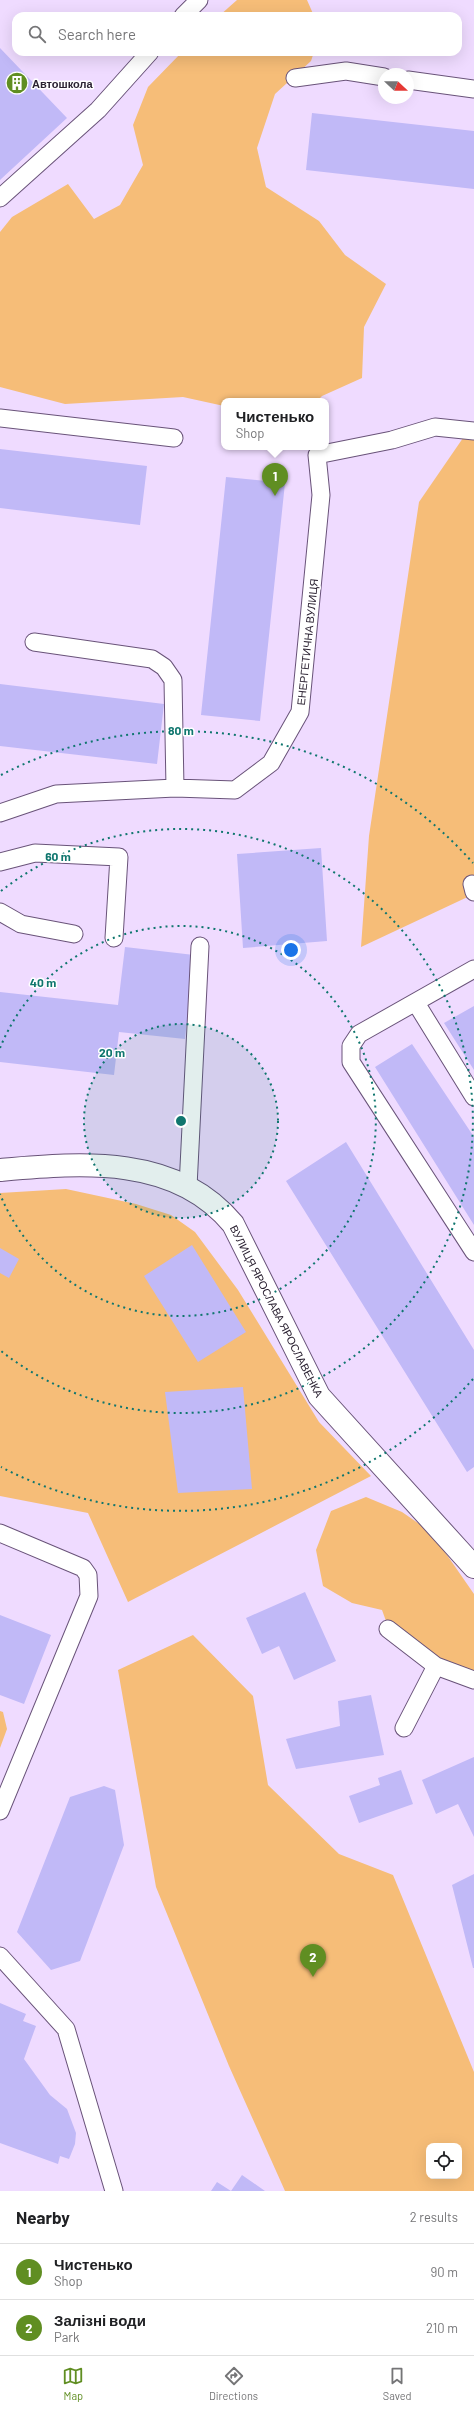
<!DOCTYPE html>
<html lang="en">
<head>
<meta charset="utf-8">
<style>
	:root { --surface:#fff; --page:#f2f2f2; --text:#202124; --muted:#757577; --line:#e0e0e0; --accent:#608e22 }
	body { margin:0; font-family:Barlow,sans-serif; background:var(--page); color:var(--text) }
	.controls { position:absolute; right:12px; bottom:12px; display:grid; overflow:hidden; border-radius:8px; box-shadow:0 4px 16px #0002 }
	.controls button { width:36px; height:36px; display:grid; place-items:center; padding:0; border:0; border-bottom:1px solid var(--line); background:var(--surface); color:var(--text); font:20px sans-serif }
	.compass { position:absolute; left:378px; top:68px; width:36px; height:36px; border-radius:50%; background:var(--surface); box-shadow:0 4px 16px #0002; rotate:112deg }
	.you { position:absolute; left:291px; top:950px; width:14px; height:14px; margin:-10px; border:3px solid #fff; border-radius:50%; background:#1a73e8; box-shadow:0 0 0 6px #1a73e833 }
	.badge { display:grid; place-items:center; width:26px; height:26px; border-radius:50%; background:var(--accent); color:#fff; font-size:13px; font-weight:700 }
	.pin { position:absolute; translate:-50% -33px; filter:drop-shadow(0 1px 2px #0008) }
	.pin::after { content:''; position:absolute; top:21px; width:14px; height:12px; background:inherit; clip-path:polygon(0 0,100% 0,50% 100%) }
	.popup { position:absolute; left:221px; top:398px; width:108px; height:52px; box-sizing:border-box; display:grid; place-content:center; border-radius:8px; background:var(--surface); filter:drop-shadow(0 1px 3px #0005); font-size:13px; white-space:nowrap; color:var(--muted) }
	.popup b { font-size:15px; color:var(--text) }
	.popup::after { content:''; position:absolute; left:50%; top:100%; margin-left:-8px; border:8px solid transparent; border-top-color:var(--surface) }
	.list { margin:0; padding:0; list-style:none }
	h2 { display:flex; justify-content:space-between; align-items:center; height:52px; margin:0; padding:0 16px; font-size:17px }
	h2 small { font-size:13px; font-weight:400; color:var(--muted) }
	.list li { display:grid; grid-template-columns:26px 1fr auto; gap:12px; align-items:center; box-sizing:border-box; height:56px; padding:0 16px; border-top:1px solid var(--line) }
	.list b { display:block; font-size:15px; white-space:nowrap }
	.list p { margin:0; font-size:13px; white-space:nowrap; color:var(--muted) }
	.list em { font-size:13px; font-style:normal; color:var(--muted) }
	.icon { flex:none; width:22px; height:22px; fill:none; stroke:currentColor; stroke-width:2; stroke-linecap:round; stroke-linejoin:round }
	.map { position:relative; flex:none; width:474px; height:2191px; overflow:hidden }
	.search { position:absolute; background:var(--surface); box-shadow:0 4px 16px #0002; left:12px; right:12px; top:12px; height:44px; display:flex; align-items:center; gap:10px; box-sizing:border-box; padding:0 14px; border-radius:12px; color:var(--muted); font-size:15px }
	.sheet { height:164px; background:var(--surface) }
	nav { display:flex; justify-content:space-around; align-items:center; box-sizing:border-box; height:56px; border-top:1px solid var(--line); background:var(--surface); font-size:11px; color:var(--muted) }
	nav a { display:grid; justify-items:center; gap:2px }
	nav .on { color:var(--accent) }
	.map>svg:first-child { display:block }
</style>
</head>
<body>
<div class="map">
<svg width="474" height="2191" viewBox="0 0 474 2191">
	<rect width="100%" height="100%" fill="#efdbff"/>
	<path fill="#f6bd78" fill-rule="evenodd" d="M 237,0 L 307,0 L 314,16 L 219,16 Z
		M 182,52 L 314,52 L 311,61 L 275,94 L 257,148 L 266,187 L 319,221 L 345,255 L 386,284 L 364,327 L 362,378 L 322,396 L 317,401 L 224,401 L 224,406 L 183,397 L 65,404 L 0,387 L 0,232 L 12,217 L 68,184 L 94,219 L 120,205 L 143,165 L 133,125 L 148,87 Z
		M 474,422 L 474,894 L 361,947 L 369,836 L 419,502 Z
		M 66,1189 L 136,1204 L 171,1215 L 195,1232 L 238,1290 L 319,1422 L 371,1476 L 128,1602 L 88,1513 L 0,1496 L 0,1193 Z
		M 366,1497 L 402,1512 L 431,1532 L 474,1594 L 474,1681 L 415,1657 L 395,1646 L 382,1610 L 352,1603 L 323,1586 L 316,1550 L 331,1511 Z
		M 193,1635 L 253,1696 L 268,1785 L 339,1854 L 393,1875 L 474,2072 L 474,2191 L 285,2191 L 229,2066 L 156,1887 L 118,1670 ZM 429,2146 L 459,2146 L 459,2176 L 429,2176 Z
		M 0,1711 L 3,1712 L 7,1729 L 0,1748 Z"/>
	<path fill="#c1b9f7" d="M 0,48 L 67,118 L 0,180 Z
		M 312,113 L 474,131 L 474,189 L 306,170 Z
		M 0,449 L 147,466 L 140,525 L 0,508 Z
		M 226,477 L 285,483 L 260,721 L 201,715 Z
		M 0,684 L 164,704 L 157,764 L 0,746 Z
		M 321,848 L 327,941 L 243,948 L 237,854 Z
		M 125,947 L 194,955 L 185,1039 L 119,1032 L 114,1075 L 0,1062 L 0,992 L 118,1005 Z
		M 474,1006 L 474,1070 L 444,1023 Z
		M 412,1044 L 474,1137 L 474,1225 L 375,1067 Z
		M 346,1142 L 474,1350 L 474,1467 L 467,1472 L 286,1181 Z
		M 192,1245 L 246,1332 L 198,1362 L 144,1276 Z
		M 0,1248 L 19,1259 L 9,1278 L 0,1273 Z
		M 243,1387 L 252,1489 L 178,1493 L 165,1392 Z
		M 305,1592 L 336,1661 L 294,1680 L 279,1646 L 262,1654 L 246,1618 Z
		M 0,1615 L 51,1635 L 24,1704 L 0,1695 Z
		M 371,1695 L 384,1755 L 296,1769 L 286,1739 L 340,1726 L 338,1701 Z
		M 474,1757 L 474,1837 L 458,1804 L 436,1814 L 422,1780 Z
		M 401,1770 L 413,1804 L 359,1823 L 349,1796 L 380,1785 L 378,1778 Z
		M 104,1786 L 115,1790 L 124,1845 L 80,1961 L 51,1970 L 17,1932 L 70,1797 Z
		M 474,1874 L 474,1968 L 473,1968 L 452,1885 Z
		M 0,2003 L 26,2014 L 23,2021 L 36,2026 L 24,2059 L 50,2095 L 67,2109 L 76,2133 L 75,2144 L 69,2159 L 60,2156 L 58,2164 L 0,2143 Z
		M 242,2175 L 265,2191 L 231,2191 Z
		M 217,2182 L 231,2191 L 211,2191 Z"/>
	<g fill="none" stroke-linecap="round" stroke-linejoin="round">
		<g stroke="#695379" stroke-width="19">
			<path id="service" d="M 183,16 L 199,0
				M 295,78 L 346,71 L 384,77
				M 408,80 L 474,89
				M 0,198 L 98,110 L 150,52
				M 0,418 L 174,438
				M 34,642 L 152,659 L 164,667 L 173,680 L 175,788
				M 0,813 L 56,794 L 175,788 L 235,790 L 271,763 L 300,712 L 321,495 L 317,455 L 392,440 L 435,427 L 474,431
				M 0,862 L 35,853 L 119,857 L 114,938
				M 472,884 L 474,892
				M 0,912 L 21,924 L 74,934
				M 474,969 L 359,1034 L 351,1046 L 351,1062 L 474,1252
				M 416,1003 L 474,1097
				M 188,1187 L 200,946
				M 0,1533 L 83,1568 L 88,1575 L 89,1596 L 0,1811
				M 388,1629 L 436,1666 L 474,1680
				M 404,1728 L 436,1666
				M 0,1956 L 66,2029 L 114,2191"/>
		</g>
		<g stroke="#695379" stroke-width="24">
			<path id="minor" d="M 0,1170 C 81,1163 175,1154 233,1224 L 319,1396 L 474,1567"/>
		</g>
		<use href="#service" stroke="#fff" stroke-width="17"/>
		<use href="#minor" stroke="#fff" stroke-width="22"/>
	</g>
	<circle cx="181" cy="1121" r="97" fill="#0f766e" fill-opacity=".12"/>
	<g fill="none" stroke="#0f766e" stroke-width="2" stroke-dasharray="2 4">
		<circle cx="181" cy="1121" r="97"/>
		<path d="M0 1048A195 195 0 1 1 0 1194"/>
		<path d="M1 891A292 292 0 1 1 1 1351"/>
		<path d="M473 1379A390 390 0 0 1 1 1467M1 775A390 390 0 0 1 473 863"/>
	</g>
	<defs>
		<g id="building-disc" transform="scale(1.15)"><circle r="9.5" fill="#608e22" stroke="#fff"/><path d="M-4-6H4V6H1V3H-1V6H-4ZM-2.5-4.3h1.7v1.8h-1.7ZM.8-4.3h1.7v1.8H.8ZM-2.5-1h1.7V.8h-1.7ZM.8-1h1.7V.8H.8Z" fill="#fff"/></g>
	</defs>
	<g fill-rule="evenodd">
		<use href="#building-disc" x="17" y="83"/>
	</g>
	<g text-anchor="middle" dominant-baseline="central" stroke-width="3" stroke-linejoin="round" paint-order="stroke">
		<g font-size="11" font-weight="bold" fill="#2b2232" stroke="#fff" text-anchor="start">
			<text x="32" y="83">Автошкола</text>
		</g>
		<g font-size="11" fill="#2b2232" stroke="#fff">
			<text transform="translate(307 642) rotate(-84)">ЕНЕРГЕТИЧНА ВУЛИЦЯ</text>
			<text transform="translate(277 1311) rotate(63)">ВУЛИЦЯ ЯРОСЛАВА ЯРОСЛАВЕНКА</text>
		</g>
	</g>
	<circle cx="181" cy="1121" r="6" fill="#0f766e" stroke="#fff" stroke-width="2"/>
	<g font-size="12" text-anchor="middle" font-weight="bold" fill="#0f766e" stroke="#fff" stroke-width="3" stroke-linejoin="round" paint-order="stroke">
		<text x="181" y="735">80 m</text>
		<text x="58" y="861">60 m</text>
		<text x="43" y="987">40 m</text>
		<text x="112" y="1057">20 m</text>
	</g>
</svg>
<div class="controls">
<button><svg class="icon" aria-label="locate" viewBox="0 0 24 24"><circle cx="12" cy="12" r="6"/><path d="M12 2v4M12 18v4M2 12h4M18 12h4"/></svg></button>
</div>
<svg class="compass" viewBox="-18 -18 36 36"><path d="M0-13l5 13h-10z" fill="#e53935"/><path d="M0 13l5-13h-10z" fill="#757577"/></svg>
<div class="you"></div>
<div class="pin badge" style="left:275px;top:496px">1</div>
<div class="popup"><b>Чистенько</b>Shop</div>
<div class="pin badge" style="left:313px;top:1977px">2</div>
<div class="search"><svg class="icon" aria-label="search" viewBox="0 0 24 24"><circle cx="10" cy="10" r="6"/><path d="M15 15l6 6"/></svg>Search here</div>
</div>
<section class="sheet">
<h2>Nearby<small>2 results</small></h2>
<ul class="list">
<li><span class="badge">1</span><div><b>Чистенько</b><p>Shop</p></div><em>90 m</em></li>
<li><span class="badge">2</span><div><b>Залізні води</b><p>Park</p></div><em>210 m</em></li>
</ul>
</section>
<nav>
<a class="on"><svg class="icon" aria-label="map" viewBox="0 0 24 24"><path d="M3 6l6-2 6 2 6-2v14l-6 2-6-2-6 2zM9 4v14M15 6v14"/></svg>Map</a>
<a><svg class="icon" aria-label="directions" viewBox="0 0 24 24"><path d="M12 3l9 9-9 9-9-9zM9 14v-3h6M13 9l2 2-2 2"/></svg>Directions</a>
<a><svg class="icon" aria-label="saved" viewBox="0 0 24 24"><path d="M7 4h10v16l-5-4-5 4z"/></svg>Saved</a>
</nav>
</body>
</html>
